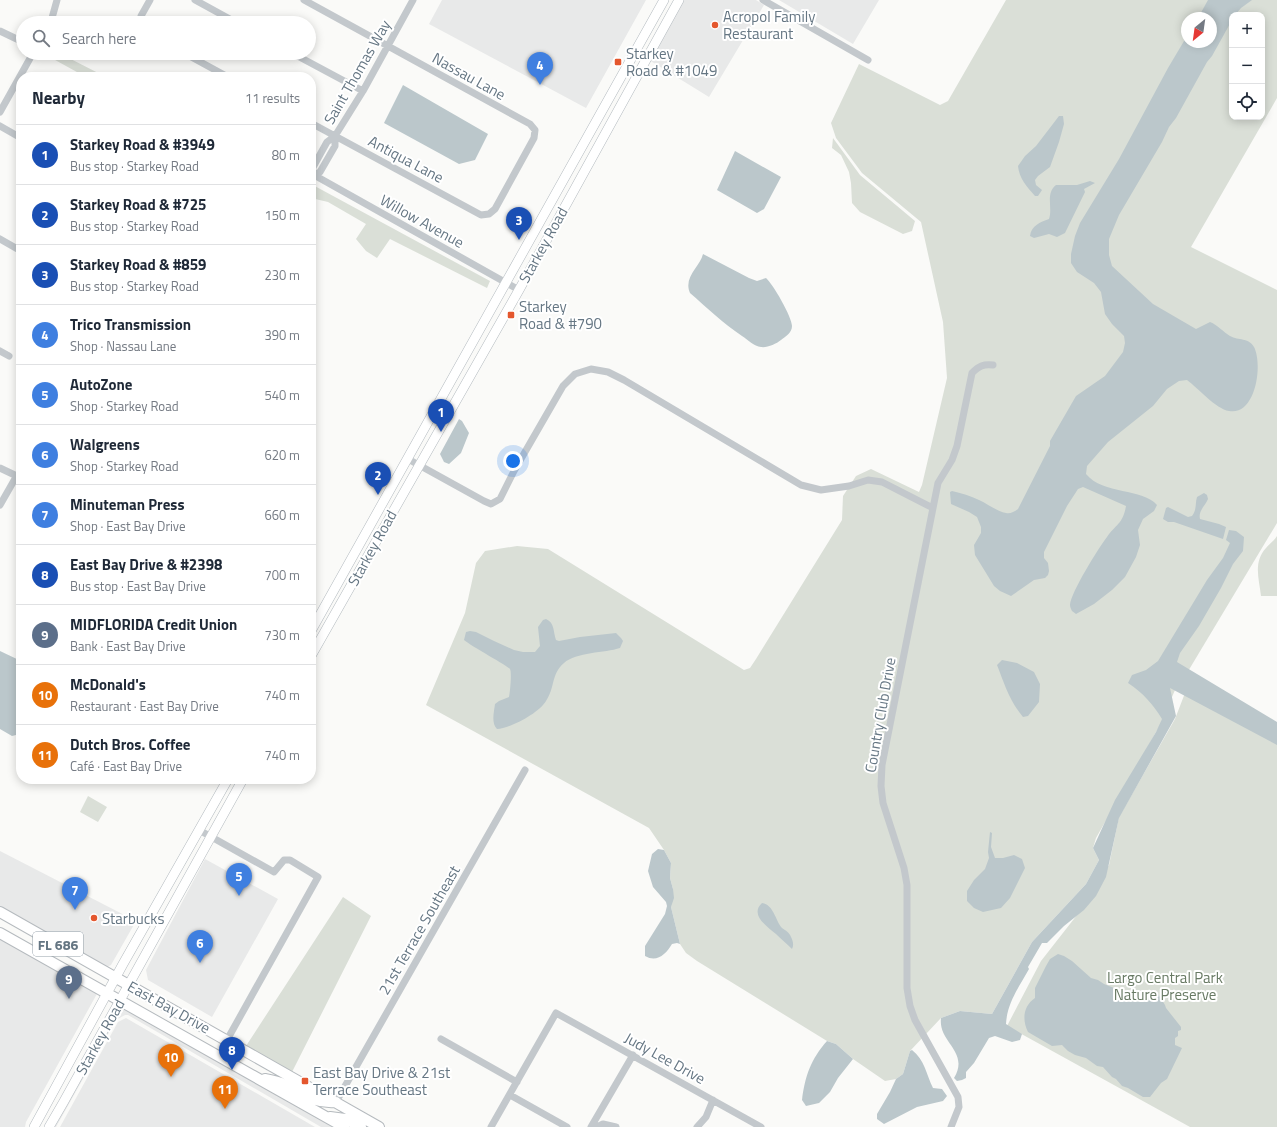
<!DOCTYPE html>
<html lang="en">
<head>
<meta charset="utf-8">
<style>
	:root { --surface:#fff; --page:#f6f6f7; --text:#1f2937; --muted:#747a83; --line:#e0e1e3; --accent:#e4572e }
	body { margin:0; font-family:"Titillium Web",sans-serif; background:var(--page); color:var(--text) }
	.controls { position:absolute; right:12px; top:12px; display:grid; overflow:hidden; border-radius:8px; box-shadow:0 2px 10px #0003 }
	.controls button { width:36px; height:36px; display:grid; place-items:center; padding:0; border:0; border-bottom:1px solid var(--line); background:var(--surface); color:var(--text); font:20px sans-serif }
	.compass { position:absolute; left:1181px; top:12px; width:36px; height:36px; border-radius:50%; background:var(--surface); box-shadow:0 2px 10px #0003; rotate:209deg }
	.you { position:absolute; left:513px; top:461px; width:14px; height:14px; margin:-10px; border:3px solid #fff; border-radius:50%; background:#1a73e8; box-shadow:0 0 0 6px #1a73e833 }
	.badge { display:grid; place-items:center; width:26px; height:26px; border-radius:50%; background:var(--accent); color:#fff; font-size:13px; font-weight:700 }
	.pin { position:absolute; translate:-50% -33px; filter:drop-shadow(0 1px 2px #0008) }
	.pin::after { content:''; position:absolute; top:21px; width:14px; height:12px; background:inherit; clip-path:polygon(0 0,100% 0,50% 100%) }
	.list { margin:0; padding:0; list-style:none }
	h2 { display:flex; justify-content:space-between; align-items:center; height:52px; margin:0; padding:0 16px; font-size:17px }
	h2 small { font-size:13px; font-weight:400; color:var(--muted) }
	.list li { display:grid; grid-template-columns:26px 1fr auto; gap:12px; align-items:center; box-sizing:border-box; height:60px; padding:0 16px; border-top:1px solid var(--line) }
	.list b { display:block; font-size:15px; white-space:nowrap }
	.list p { margin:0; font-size:13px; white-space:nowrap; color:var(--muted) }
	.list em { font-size:13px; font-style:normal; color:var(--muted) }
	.icon { flex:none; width:22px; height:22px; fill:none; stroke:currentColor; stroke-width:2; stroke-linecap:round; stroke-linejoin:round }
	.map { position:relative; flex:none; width:1277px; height:1127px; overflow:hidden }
	.search { position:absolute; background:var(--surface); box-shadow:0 2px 10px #0003; left:16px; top:16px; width:300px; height:44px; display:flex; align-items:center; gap:10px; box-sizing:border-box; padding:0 14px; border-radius:22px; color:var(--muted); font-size:15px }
	.panel { position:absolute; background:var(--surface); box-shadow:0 2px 10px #0003; left:16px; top:72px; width:300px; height:712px; border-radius:16px }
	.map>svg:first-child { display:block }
</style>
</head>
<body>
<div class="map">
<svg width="1277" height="1127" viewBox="0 0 1277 1127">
	<rect width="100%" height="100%" fill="#fafaf8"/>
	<path fill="#e8e9e9" d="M 442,0 L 646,0 L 586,108 L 429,24 Z
		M 683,0 L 756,0 L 764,5 L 709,97 L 649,60 Z
		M 779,0 L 879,0 L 853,44 Z
		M 0,851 L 136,921 L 111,965 L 107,967 L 0,907 Z
		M 205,859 L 278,899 L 212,1017 L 148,980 L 146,970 Z
		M 0,937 L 98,992 L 26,1122 L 25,1127 L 0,1127 Z
		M 121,1005 L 336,1127 L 321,1127 L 128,1015 L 125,1015 L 116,1020 L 56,1127 L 53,1127 Z
		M 126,1018 L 315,1127 L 60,1127 L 118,1022 Z"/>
	<path fill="#dadfd7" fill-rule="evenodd" d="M 1006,0 L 1277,0 L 1277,98 L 1191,247 L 1277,290 L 1277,523 L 1187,673 L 1175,690 L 1160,725 L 1096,838 L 1093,848 L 1099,860 L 1086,884 L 1032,942 L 992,1014 L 960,1011 L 941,1018 L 910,1051 L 903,1074 L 896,1079 L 885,1081 L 853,1059 L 836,1044 L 827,1041 L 697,961 L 686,953 L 680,944 L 671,907 L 673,889 L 670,878 L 671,863 L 664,850 L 649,828 L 426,705 L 465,613 L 476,563 L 485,551 L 517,546 L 548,549 L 744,670 L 750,668 L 756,659 L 842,520 L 843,496 L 856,476 L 871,469 L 919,492 L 922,485 L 947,378 L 943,322 L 921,222 L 862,173 L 836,138 L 831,123 L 859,64 L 940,105 L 948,101 ZM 1232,15 L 1262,15 L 1262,117 L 1232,117 ZM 1187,18 L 1211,18 L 1211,42 L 1187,42 Z
		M 48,53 L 59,53 L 106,77 L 86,77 L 46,55 Z
		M 833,138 L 860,175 L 915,221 L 912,231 L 903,234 L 860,212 L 852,203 L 851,183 L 849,172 L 841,155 L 832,148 Z
		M 311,184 L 490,281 L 487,288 L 390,239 L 377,258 L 366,251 L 356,239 L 366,224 L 328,202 L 311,198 Z
		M 1277,536 L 1277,596 L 1261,596 C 1259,579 1253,562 1266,548 C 1270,543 1274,541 1277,536 Z
		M 1185,693 L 1277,744 L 1277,1127 L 1190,1127 L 1007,1026 L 1041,961 L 1077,915 L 1109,865 L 1119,817 L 1175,719 Z
		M 88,796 L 107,807 L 98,822 L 80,812 Z
		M 343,897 L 371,916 L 292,1072 L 246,1046 Z"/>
	<path fill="#bbc7cb" d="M 1208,0 L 1252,0 L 1241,8 L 1235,15 L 1232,15 L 1232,20 L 1212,56 L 1207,62 L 1176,118 L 1169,127 L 1162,142 L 1119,215 L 1109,239 L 1109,255 L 1112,266 L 1153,304 L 1196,329 L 1210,322 C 1218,325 1223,332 1230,336 C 1239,341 1248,337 1254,347 C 1263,364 1256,416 1229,411 C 1216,409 1198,388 1187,380 L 1179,381 L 1167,389 L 1153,406 L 1108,442 L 1087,466 L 1086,474 C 1103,495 1143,488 1157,505 L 1154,511 L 1143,519 L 1138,530 L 1140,545 L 1136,557 L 1125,577 L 1112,590 L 1094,604 L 1076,614 L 1072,611 C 1071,609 1070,607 1070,605 C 1071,592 1098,549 1107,537 C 1116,524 1123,524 1126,506 L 1083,487 L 1078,489 L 1067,506 L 1044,552 L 1044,558 L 1048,563 L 1049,571 L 1048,575 L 1045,578 L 1034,580 L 1011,596 L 1000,591 L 994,586 L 975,555 L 974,545 L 981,533 L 981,527 L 977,517 L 969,512 L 951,504 L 950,492 L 952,491 C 961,493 971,496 979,500 C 988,504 996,511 1006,513 C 1010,514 1014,512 1018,509 L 1050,446 L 1050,441 L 1076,396 L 1105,376 L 1123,352 L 1125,343 L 1124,336 L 1112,324 L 1105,314 L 1101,292 L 1094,283 L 1077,272 L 1071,263 L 1071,254 L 1075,236 L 1080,223 L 1119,159 L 1168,68 L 1187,36 L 1187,42 L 1211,42 L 1211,18 L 1198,18 Z
		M 403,85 L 488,134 L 475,160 L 459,164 L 384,123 Z
		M 1059,116 L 1063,116 L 1064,124 L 1059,142 L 1050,167 L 1038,176 L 1035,180 L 1036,185 L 1042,190 L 1038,196 L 1035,196 C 1027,187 1019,178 1018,166 L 1025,156 L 1036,146 Z
		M 735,151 L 781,177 L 764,209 L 757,213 L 717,190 Z
		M 1090,181 L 1095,183 L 1084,189 L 1085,192 L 1065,233 L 1057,237 L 1049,234 L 1034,238 L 1030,236 C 1031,226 1040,222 1049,219 C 1053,207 1045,194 1056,185 L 1077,185 Z
		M 703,254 L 749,278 L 757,281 L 766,278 C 773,284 792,317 792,326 C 792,333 785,337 781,340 C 776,344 767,348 761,347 C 754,346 748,340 742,336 C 723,323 707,308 690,293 C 683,277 700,267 703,254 Z
		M 459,419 L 462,421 L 469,433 L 461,453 L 449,464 L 444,462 L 440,454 Z
		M 1204,493 L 1207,495 L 1208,499 C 1205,506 1198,511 1200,519 L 1219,524 L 1226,527 L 1223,539 L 1174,522 L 1168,522 L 1163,519 L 1166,508 L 1168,507 L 1188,517 L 1192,516 C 1197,510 1195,503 1197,497 Z
		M 1229,530 L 1236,531 L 1244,537 L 1243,551 L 1233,564 L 1221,588 L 1199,626 L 1180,653 L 1177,662 L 1277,722 L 1277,745 L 1170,688 L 1176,716 L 1119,818 L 1106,877 L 1096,896 L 1084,910 L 1064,926 L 1047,943 L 1042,943 L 1028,967 L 1029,969 C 1019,987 1007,1003 1006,1024 L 1022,1034 L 1020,1040 L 1012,1042 L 995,1036 L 989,1038 L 974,1063 L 966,1072 L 966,1078 L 962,1080 L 957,1081 L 954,1078 C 970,1051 938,1043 941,1018 L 960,1011 L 992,1014 L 1032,942 L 1086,884 L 1099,860 L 1093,848 L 1115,800 L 1156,732 L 1162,719 C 1153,704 1143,693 1128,683 L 1132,675 L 1146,670 L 1158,661 L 1207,580 L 1223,558 L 1230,543 L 1226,540 Z
		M 546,619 C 555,623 553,632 556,640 L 559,641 L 580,637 L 616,633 L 621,638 L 623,641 L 620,648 C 605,653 576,652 564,663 C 551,674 555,688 546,701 C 539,713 511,728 497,729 C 491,723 494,712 495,704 L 499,701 L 509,697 C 510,692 512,673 510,669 C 508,666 471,646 464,640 L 466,632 L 470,631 L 476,632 L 494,641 L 514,650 L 523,652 L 535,652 L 540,646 L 538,627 L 543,620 Z
		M 0,651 L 21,661 L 21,732 L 20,734 L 12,736 L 0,729 Z
		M 1002,660 L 1017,663 L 1034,672 L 1040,684 L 1039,702 L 1028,716 L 1023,717 C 1010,702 1004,683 997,665 Z
		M 990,832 L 992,833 L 991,847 L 995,858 L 1003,858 L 1014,855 L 1022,859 L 1025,868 L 1010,898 L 1001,908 L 983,912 L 974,908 L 967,901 L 967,891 L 974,880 L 985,869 L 989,858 L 988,852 Z
		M 658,849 L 664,850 L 671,863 L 670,878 L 673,889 L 674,898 L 671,907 L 680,944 L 677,943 L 672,944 C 666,954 657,963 645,956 L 645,946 L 665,914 L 667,906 L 666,902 L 653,887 L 648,871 L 652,854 Z
		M 762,903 C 774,905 775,920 782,928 C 786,931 789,932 791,937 C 793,941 794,945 792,949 C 787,944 781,939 776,934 C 768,927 749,915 762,903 Z
		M 1058,954 L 1064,956 L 1072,961 L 1091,978 L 1098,980 L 1104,984 L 1114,988 L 1117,993 L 1135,1002 L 1148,994 L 1158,994 L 1165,1005 L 1166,1008 L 1181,1027 L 1181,1030 L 1178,1031 L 1178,1036 L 1175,1038 L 1175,1045 L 1182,1048 L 1167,1079 L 1161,1083 L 1150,1097 L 1143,1097 L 1128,1088 L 1122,1086 L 1116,1079 L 1112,1077 L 1103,1067 L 1097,1066 L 1086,1058 L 1075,1055 L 1068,1051 L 1062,1045 L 1052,1046 L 1028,1032 C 1022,1020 1023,1006 1035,998 L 1035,988 L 1046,966 L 1050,959 Z
		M 827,1041 L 836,1044 L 853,1059 L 838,1078 L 830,1092 L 819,1103 L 806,1106 L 802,1100 C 805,1076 811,1059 827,1041 Z
		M 912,1050 C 925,1060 926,1074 933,1088 L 942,1089 L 947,1096 L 943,1101 L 917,1107 L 884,1124 L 877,1119 L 877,1114 L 890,1092 L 896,1079 L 903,1074 L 910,1051 Z"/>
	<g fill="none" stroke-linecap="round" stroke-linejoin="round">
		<g stroke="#b3babf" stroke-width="10">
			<path id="secondary" d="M 311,631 L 664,0
				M 311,656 L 519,290 L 679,0
				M 34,1127 L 123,964 L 228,779
				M 49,1127 L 63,1103 L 243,779"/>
		</g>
		<g stroke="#b5babe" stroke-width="12">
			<path id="primary" d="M 0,912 L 379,1127
				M 0,933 L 344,1127
				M 265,1079 C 270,1080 276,1081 281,1083 C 300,1092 313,1104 336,1102
				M 330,1117 L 345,1119 L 361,1127"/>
		</g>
		<path stroke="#c3c8cc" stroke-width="7" d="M 195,0 L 237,23
			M 304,0 L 530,124 L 535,130 L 534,138 L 495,209 L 489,214 L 481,215 L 311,123
			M 763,0 L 868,60
			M 49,23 L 52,18 L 57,0
			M 140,23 L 141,16 L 150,0
			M 0,31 L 23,42
			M 184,53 L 228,77
			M 292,53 L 363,91
			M 0,112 L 33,53
			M 0,126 L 21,138
			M 314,175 L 519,290
			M 314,175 L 320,172 L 335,146 L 335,136 L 363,91 L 413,0
			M 314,175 L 312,169 L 327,142 L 335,136
			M 0,239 L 21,251
			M 0,351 L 9,356
			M 408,459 L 484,501 L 491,504 L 500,499 L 514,471 L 563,386 L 575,374 L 591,369 L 608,372 L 624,380 L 801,485 L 821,490 L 849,486 L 868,480 L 882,482 L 933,508 L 882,765 L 881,786 L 883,803 L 904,868 L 907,885 L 907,988 L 910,1006 L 915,1020 L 958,1097 L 959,1107 L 951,1127
			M 0,468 L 21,478
			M 0,505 L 16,477
			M 933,508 L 938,483 L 952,460 L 957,446 L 972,373 C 979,366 983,364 993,365
			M 199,830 L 274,872 L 284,860 L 290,860 L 318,877 L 227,1040
			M 441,1039 L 517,1082
			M 510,1095 L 567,1127
			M 336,1102 L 525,770
			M 491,1127 L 556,1013 L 761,1127
			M 591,1127 L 633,1055
			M 597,1127 L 603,1124 L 616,1127
			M 697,1127 L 706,1117 L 713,1100"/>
		<use href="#secondary" stroke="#fff" stroke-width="9"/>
		<use href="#primary" stroke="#fff" stroke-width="10"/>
	</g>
	<g fill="#e4572e" stroke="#fff" stroke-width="1.5">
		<circle cx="715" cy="25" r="4"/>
		<rect x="614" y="58" width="8" height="8" rx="2"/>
		<rect x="507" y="311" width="8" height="8" rx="2"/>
		<circle cx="94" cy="918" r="4"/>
		<rect x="301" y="1077" width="8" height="8" rx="2"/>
	</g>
	<g text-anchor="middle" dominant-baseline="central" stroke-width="4" stroke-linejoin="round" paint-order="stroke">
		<rect fill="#fff" stroke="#939fa8" stroke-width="1" x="33" y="932" width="50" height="24" rx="3"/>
		<g font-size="14" font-weight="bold" fill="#657683">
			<text x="58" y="944">FL 686</text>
		</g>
		<g font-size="15" fill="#657683" stroke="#fff" text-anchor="start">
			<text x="723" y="16">Acropol Family<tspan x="723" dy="17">Restaurant</tspan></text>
			<text x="626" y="53">Starkey<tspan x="626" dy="17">Road &amp; #1049</tspan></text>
			<text x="519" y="306">Starkey<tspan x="519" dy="17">Road &amp; #790</tspan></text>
			<text x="102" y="918">Starbucks</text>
			<text x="313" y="1072">East Bay Drive &amp; 21st<tspan x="313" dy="17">Terrace Southeast</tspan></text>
		</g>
		<g font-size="15" fill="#657683" stroke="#fff">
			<text transform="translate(357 72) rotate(-60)">Saint Thomas Way</text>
			<text transform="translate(469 76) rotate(29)">Nassau Lane</text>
			<text transform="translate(406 159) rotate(28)">Antiqua Lane</text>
			<text transform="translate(422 221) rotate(29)">Willow Avenue</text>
			<text transform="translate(543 245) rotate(-61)">Starkey Road</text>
			<text transform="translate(372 548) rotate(-61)">Starkey Road</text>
			<text transform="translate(880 715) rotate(-80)">Country Club Drive</text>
			<text transform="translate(419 930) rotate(-60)">21st Terrace Southeast</text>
			<text transform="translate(169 1007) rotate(29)">East Bay Drive</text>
			<text transform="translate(100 1037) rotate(-61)">Starkey Road</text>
			<text transform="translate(665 1058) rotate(29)">Judy Lee Drive</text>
		</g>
		<g font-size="15" fill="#687a64" stroke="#fff">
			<text x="1165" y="977">Largo Central Park<tspan x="1165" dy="17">Nature Preserve</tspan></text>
		</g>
	</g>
</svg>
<div class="controls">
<button>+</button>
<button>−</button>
<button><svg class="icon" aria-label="locate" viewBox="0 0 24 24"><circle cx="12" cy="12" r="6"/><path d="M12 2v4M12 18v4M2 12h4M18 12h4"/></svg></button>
</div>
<svg class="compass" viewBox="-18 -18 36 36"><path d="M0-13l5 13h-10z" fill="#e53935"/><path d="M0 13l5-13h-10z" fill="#747a83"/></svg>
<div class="you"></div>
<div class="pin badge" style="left:441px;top:432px;background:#1a4fb4">1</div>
<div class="pin badge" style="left:378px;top:495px;background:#1a4fb4">2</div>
<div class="pin badge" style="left:519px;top:240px;background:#1a4fb4">3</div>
<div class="pin badge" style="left:540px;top:85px;background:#3f7fe0">4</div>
<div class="pin badge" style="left:239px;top:896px;background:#3f7fe0">5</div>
<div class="pin badge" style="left:200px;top:963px;background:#3f7fe0">6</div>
<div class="pin badge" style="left:75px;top:910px;background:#3f7fe0">7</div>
<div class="pin badge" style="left:232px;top:1070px;background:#1a4fb4">8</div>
<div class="pin badge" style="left:69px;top:999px;background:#5c6f8a">9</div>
<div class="pin badge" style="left:171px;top:1077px;background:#e8710a">10</div>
<div class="pin badge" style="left:225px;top:1109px;background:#e8710a">11</div>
<div class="search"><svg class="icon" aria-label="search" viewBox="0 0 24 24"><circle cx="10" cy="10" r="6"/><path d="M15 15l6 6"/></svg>Search here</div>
<section class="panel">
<h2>Nearby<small>11 results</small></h2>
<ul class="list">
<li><span class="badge" style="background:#1a4fb4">1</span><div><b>Starkey Road &amp; #3949</b><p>Bus stop · Starkey Road</p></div><em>80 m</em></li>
<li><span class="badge" style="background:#1a4fb4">2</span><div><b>Starkey Road &amp; #725</b><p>Bus stop · Starkey Road</p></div><em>150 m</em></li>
<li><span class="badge" style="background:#1a4fb4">3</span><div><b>Starkey Road &amp; #859</b><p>Bus stop · Starkey Road</p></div><em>230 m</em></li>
<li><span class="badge" style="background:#3f7fe0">4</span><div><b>Trico Transmission</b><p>Shop · Nassau Lane</p></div><em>390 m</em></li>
<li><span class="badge" style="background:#3f7fe0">5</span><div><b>AutoZone</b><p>Shop · Starkey Road</p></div><em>540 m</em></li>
<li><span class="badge" style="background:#3f7fe0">6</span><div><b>Walgreens</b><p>Shop · Starkey Road</p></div><em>620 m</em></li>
<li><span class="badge" style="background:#3f7fe0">7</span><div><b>Minuteman Press</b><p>Shop · East Bay Drive</p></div><em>660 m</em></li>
<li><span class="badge" style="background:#1a4fb4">8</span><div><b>East Bay Drive &amp; #2398</b><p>Bus stop · East Bay Drive</p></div><em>700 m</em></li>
<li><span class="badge" style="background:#5c6f8a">9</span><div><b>MIDFLORIDA Credit Union</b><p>Bank · East Bay Drive</p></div><em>730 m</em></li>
<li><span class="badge" style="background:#e8710a">10</span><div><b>McDonald's</b><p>Restaurant · East Bay Drive</p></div><em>740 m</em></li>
<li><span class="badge" style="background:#e8710a">11</span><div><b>Dutch Bros. Coffee</b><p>Café · East Bay Drive</p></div><em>740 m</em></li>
</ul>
</section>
</div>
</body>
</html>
